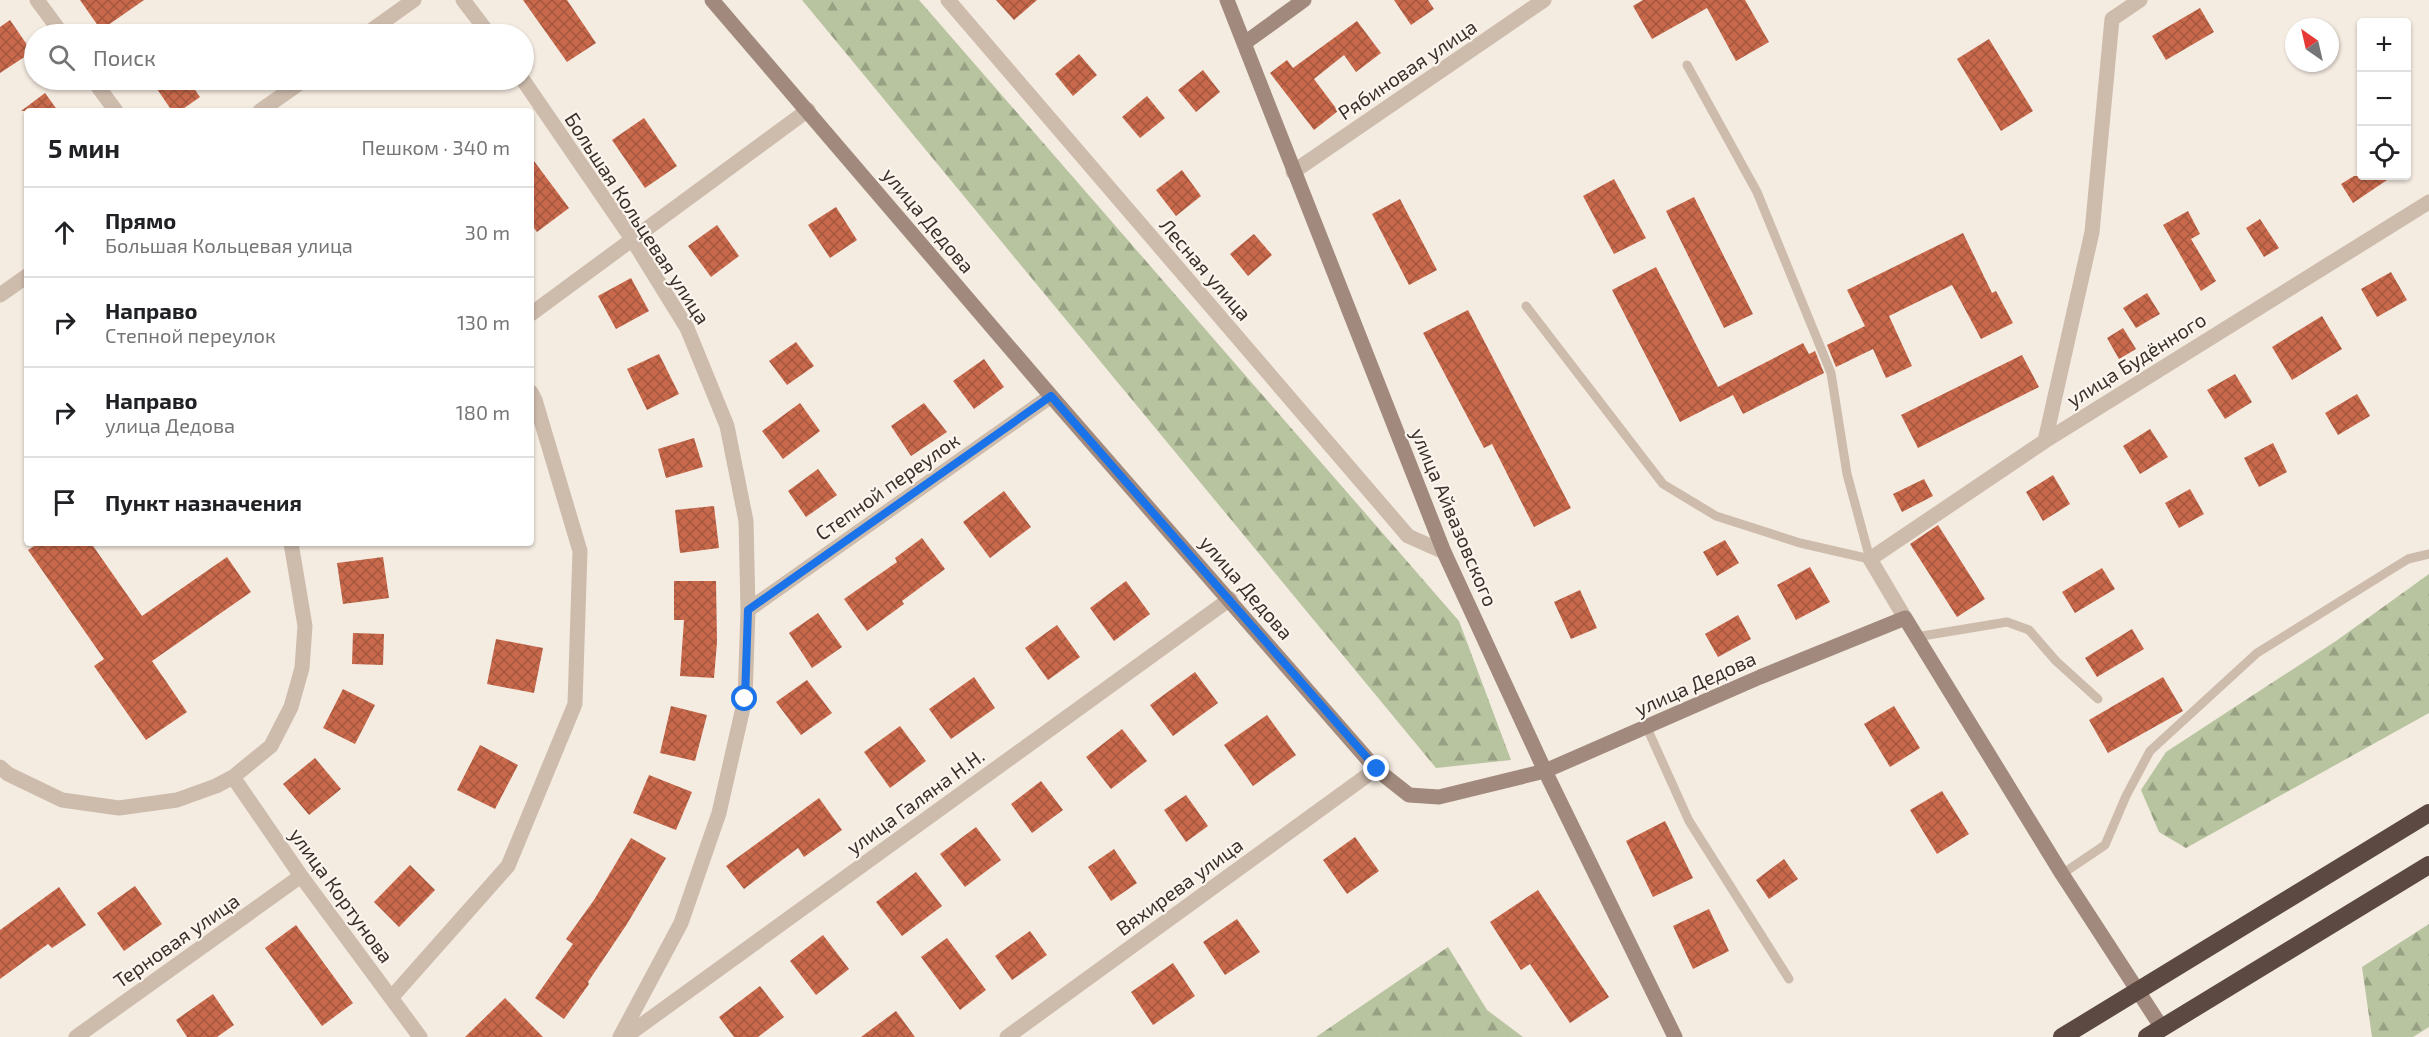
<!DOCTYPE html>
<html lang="ru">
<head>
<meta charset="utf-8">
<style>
	:root { --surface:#fff; --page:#f2f2f2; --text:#202124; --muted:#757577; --line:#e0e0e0 }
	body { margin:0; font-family:"Exo 2",sans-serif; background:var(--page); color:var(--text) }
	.controls { position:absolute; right:18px; top:18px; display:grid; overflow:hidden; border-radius:6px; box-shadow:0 2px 4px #0004 }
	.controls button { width:54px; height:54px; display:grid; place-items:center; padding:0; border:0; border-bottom:2px solid var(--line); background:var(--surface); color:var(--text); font:30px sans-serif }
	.compass { position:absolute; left:2285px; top:18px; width:54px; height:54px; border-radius:50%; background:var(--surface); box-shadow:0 2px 4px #0004; rotate:326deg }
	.stop { position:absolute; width:18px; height:18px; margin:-14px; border:4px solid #1a73e8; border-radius:50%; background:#fff }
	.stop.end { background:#1a73e8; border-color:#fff; box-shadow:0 2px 6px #0008 }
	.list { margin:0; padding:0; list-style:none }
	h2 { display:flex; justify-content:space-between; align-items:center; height:78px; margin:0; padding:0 24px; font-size:26px }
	h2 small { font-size:20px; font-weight:400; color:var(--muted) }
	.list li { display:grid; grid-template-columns:39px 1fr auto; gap:18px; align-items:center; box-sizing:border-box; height:90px; padding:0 24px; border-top:2px solid var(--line) }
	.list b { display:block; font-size:22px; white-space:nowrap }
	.list p { margin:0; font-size:20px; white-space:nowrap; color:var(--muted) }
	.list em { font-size:20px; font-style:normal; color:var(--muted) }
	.icon { flex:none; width:33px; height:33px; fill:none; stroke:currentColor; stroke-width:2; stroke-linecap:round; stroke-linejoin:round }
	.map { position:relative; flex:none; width:2429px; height:1037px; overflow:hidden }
	.search { position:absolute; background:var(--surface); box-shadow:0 2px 4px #0004; left:24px; top:24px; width:510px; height:66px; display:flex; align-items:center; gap:15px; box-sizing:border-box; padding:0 21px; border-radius:33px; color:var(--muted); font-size:22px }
	.panel { position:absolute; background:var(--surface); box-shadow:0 2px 4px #0004; left:24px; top:108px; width:510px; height:438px; border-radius:6px }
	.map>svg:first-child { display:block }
</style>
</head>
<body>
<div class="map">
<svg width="2429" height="1037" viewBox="0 0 2429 1037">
	<defs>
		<pattern id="forest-firs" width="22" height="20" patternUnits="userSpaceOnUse" patternTransform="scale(1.5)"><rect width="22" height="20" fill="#b8c4a0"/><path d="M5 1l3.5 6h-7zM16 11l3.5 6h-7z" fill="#97a083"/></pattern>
		<pattern id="building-cross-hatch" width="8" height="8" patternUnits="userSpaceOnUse" patternTransform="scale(1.5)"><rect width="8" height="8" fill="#c8694b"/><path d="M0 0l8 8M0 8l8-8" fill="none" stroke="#a4573f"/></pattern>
	</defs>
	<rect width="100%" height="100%" fill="#f4ebe1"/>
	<path fill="url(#forest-firs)" d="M 802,0 L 919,0 L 1459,621 L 1511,760 L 1436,768 Z
		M 2429,574 L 2429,713 L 2186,848 L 2159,832 L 2141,790 L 2166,752 L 2336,641 Z
		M 2429,924 L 2429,1027 L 2413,1037 L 2372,1037 L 2362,967 Z
		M 1448,947 L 1487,1010 L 1523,1037 L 1316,1037 Z"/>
	<path fill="url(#building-cross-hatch)" d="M 80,0 L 144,0 L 101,30 Z
		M 523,0 L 567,0 L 596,43 L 567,62 Z
		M 996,0 L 1037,0 L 1014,20 Z
		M 1394,0 L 1428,0 L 1434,9 L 1411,25 Z
		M 1643,0 L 1745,0 L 1769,42 L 1736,61 L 1707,8 L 1652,39 L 1633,6 Z
		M 2200,8 L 2214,32 L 2166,60 L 2152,36 Z
		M 10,20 L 32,52 L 0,73 L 0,27 Z
		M 1357,21 L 1381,53 L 1356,72 L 1344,55 L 1314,79 L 1338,111 L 1314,130 L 1270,73 L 1287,60 L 1293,68 Z
		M 1989,39 L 2033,111 L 2001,131 L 1957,59 Z
		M 1079,54 L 1097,75 L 1073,96 L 1055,74 Z
		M 1203,70 L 1220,92 L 1196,112 L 1178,90 Z
		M 164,80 L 188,80 L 200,97 L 180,111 L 172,111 L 155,86 Z
		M 45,93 L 58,111 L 21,111 Z
		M 1147,96 L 1165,118 L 1140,138 L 1122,117 Z
		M 644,118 L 677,166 L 645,188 L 612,140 Z
		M 531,157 L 569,208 L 537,232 L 531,224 Z
		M 1182,170 L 1201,196 L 1176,216 L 1156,190 Z
		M 2354,176 L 2393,176 L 2353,203 L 2341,184 Z
		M 1614,179 L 1646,238 L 1614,254 L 1583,196 Z
		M 1694,197 L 1753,314 L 1724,328 L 1666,211 Z
		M 1400,199 L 1437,270 L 1409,285 L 1372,214 Z
		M 836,207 L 857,240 L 830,258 L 808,225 Z
		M 2188,211 L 2200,234 L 2191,239 L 2216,281 L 2201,291 L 2163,225 Z
		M 2260,219 L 2279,248 L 2264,257 L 2246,228 Z
		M 717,225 L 739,256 L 711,277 L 688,246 Z
		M 1963,233 L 1992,293 L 1996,291 L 2013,323 L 1981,339 L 1952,285 L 1889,316 L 1912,366 L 1886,378 L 1873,349 L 1836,367 L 1827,345 L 1865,326 L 1847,290 Z
		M 1254,234 L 1272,255 L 1248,276 L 1230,254 Z
		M 1656,267 L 1718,387 L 1803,343 L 1809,354 L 1815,351 L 1824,373 L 1743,414 L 1733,395 L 1680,422 L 1612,290 Z
		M 2391,272 L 2407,300 L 2377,317 L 2361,289 Z
		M 631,278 L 649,311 L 616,329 L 598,296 Z
		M 2147,293 L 2160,314 L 2136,328 L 2123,308 Z
		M 1468,310 L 1571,508 L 1534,527 L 1492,444 L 1484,448 L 1423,333 Z
		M 2322,316 L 2342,349 L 2292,380 L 2272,347 Z
		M 2123,328 L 2136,349 L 2119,359 L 2107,338 Z
		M 796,342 L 814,366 L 787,385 L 769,361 Z
		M 659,354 L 679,394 L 647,410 L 627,369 Z
		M 2022,355 L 2039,387 L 1918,448 L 1901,415 Z
		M 984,359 L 1004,387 L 974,409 L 953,381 Z
		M 2235,374 L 2252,402 L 2225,419 L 2207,390 Z
		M 2357,394 L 2370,416 L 2338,435 L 2325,413 Z
		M 800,403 L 820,431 L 783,459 L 762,431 Z
		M 924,403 L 947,432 L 911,456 L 891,426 Z
		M 2150,429 L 2168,457 L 2140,474 L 2123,446 Z
		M 694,438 L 703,467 L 666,478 L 658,449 Z
		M 2273,443 L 2287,472 L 2259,487 L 2244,458 Z
		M 818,469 L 837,495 L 806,517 L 788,491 Z
		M 2053,475 L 2070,504 L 2043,521 L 2026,492 Z
		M 1924,479 L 1933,496 L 1902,512 L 1893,494 Z
		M 2190,489 L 2204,514 L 2179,528 L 2165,503 Z
		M 1004,491 L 1031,527 L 990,558 L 963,522 Z
		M 714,506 L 719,548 L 680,553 L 675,510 Z
		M 1938,525 L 1985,599 L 1957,617 L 1910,544 Z
		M 922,538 L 945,569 L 902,601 L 904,604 L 867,631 L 844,599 L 897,562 L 895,558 Z
		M 1725,540 L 1739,563 L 1717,576 L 1703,552 Z
		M 39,543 L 91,543 L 142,616 L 227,557 L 251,592 L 152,661 L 187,712 L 146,740 L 94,666 L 104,659 L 28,550 Z
		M 383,557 L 389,598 L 343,604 L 337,563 Z
		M 1810,567 L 1830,602 L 1796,620 L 1777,585 Z
		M 2102,568 L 2115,589 L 2075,613 L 2062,592 Z
		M 674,581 L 716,581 L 717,642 L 714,678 L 680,676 L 684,620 L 674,620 Z
		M 1126,581 L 1150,614 L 1114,641 L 1090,608 Z
		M 1580,590 L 1597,628 L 1571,639 L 1554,602 Z
		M 818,613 L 842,647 L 812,668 L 789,633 Z
		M 1738,615 L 1751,639 L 1718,657 L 1705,634 Z
		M 1057,625 L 1080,657 L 1048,680 L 1025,648 Z
		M 2132,629 L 2144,649 L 2097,677 L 2085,658 Z
		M 353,633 L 384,634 L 383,665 L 352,664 Z
		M 496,639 L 543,648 L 534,693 L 487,684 Z
		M 1195,672 L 1218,703 L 1173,736 L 1150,705 Z
		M 974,677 L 995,708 L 951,739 L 929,709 Z
		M 2163,677 L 2183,711 L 2108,753 L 2089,720 Z
		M 807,680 L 832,713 L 801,735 L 776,702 Z
		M 343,689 L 375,705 L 355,744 L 323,728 Z
		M 671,706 L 707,715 L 695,761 L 660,753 Z
		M 1894,706 L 1920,748 L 1890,767 L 1864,724 Z
		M 1267,715 L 1296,755 L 1253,786 L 1224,745 Z
		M 900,726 L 926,761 L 890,788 L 864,752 Z
		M 1122,729 L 1147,761 L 1111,789 L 1086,757 Z
		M 480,745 L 518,765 L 495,809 L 457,790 Z
		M 315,758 L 341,789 L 309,815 L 283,784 Z
		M 649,775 L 692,792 L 676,830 L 633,813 Z
		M 1041,781 L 1063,810 L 1032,833 L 1011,804 Z
		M 1942,791 L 1969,834 L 1937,854 L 1910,810 Z
		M 1186,795 L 1208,826 L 1186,842 L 1164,810 Z
		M 819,798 L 842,830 L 804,857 L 798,848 L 744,889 L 726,866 Z
		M 1665,821 L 1693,878 L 1653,897 L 1626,841 Z
		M 976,827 L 1001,860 L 965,887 L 940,854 Z
		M 1355,837 L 1379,871 L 1347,894 L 1323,860 Z
		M 631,838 L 666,858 L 627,924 L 588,982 L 589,984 L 564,1019 L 535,998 L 573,944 L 566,939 L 594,900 Z
		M 1114,849 L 1137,883 L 1111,901 L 1088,867 Z
		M 1784,859 L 1798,879 L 1769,899 L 1756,880 Z
		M 410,865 L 435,890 L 399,927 L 374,902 Z
		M 916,872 L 942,906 L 902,936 L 876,902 Z
		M 135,886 L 162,924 L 124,951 L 97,913 Z
		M 59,887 L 86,925 L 52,948 L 48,944 L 0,979 L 0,930 Z
		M 1538,890 L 1609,997 L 1570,1023 L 1530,964 L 1521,970 L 1490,922 Z
		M 1709,909 L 1729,951 L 1693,969 L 1673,926 Z
		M 1237,919 L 1260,952 L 1225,975 L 1203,942 Z
		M 296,925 L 353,1003 L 322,1026 L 265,948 Z
		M 1030,931 L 1047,955 L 1012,980 L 995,956 Z
		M 823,935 L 849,969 L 816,995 L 790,961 Z
		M 947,938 L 986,990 L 960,1010 L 921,957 Z
		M 1173,963 L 1195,996 L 1153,1025 L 1131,992 Z
		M 760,986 L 784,1017 L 758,1037 L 734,1037 L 719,1017 Z
		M 213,994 L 234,1025 L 217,1037 L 187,1037 L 176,1020 Z
		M 505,998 L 543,1037 L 465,1037 Z
		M 896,1011 L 915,1037 L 861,1037 Z"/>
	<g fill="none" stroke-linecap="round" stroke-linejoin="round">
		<path stroke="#cdbbac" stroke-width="9" d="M 1526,306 L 1663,484 L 1716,516 L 1800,543 L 1870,559 L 1847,474 L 1831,373 L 1757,192 L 1687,65
			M 1916,637 L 2007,622 L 2029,630 L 2056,661 L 2098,699
			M 1647,728 L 1689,821 L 1789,979
			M 2062,874 L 2105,845 L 2126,796 L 2150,751 L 2257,653 L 2408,559 L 2429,554"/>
		<path stroke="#cdbbac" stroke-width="15" d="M 37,0 L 62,34
			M 463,0 L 489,34
			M 948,0 L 1408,536 L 1444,552
			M 366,34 L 414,0
			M 93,80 L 116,111
			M 523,80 L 632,239 L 687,328 L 727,426 L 746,521 L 748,610 L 745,699 L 719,813 L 681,923 L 620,1037
			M 260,111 L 304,80
			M 1293,172 L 1544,0
			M 0,295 L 27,276
			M 531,314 L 808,110
			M 2045,441 L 2092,232 L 2112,19 L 2140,0
			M 748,610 L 1051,396
			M 1905,618 L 1870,559 L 2045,441 L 2429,202
			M 0,767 L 8,774 L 62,800 L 119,808 L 177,800 L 216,786 L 233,777 L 271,746 L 291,707 L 302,668 L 305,626 L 291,543
			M 233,777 L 301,876 L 420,1037
			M 391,998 L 508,866 L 575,704 L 580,551 L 535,400 L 531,392
			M 76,1037 L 301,876
			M 625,1037 L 1230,599
			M 1007,1037 L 1376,769"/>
		<path stroke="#a18a7d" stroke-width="15" d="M 712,0 L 1051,396 L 1376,769 L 1409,795 L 1439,797 L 1545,771 L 1760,677 L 1905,618 L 2062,874 L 2162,1028
			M 1227,0 L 1444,552 L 1545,771 L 1675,1037
			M 1246,42 L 1304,0"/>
		<path stroke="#5c4a42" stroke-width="18" d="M 2062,1037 L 2429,813
			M 2147,1037 L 2429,865"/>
	</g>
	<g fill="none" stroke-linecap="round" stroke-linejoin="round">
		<path stroke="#1a73e8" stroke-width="8" d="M 745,699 L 748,610 L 1051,396 L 1377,769"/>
	</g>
	<g text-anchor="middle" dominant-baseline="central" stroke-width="4.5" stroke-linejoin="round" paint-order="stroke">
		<g font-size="20" fill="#3b302b" stroke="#fbf5ee">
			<text transform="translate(1407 69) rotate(-34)">Рябиновая улица</text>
			<text transform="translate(638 218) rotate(57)">Большая Кольцевая улица</text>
			<text transform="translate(929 220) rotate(50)">улица Дедова</text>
			<text transform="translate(1206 269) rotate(49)">Лесная улица</text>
			<text transform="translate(2136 359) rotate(-32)">улица Будённого</text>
			<text transform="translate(887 486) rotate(-35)">Степной переулок</text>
			<text transform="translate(1455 517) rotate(67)">улица Айвазовского</text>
			<text transform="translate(1247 587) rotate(49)">улица Дедова</text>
			<text transform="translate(1695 683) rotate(-24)">улица Дедова</text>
			<text transform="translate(915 801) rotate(-36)">улица Галяна Н.Н.</text>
			<text transform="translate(1179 886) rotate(-36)">Вяхирева улица</text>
			<text transform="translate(342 895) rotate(54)">улица Кортунова</text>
			<text transform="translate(176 940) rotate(-35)">Терновая улица</text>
		</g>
	</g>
</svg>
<div class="controls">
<button>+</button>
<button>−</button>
<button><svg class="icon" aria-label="locate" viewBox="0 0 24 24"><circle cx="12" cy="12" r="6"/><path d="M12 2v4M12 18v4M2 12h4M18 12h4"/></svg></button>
</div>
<svg class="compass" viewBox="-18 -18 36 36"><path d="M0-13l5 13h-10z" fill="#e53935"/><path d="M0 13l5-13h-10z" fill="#757577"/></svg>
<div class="stop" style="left:745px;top:699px"></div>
<div class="stop end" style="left:1377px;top:769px"></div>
<div class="search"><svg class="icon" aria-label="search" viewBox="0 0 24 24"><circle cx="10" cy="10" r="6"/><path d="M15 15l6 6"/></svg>Поиск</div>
<section class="panel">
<h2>5 мин<small>Пешком · 340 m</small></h2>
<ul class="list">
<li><svg class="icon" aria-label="ahead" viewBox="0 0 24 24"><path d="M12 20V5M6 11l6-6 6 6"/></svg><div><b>Прямо</b><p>Большая Кольцевая улица</p></div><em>30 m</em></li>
<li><svg class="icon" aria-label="right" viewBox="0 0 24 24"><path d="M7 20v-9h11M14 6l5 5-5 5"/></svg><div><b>Направо</b><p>Степной переулок</p></div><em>130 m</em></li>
<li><svg class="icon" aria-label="right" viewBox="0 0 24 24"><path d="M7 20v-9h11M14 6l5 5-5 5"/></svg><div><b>Направо</b><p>улица Дедова</p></div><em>180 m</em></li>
<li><svg class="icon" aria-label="arrive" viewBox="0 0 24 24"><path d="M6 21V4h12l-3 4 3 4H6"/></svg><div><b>Пункт назначения</b></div></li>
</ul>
</section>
</div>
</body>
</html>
